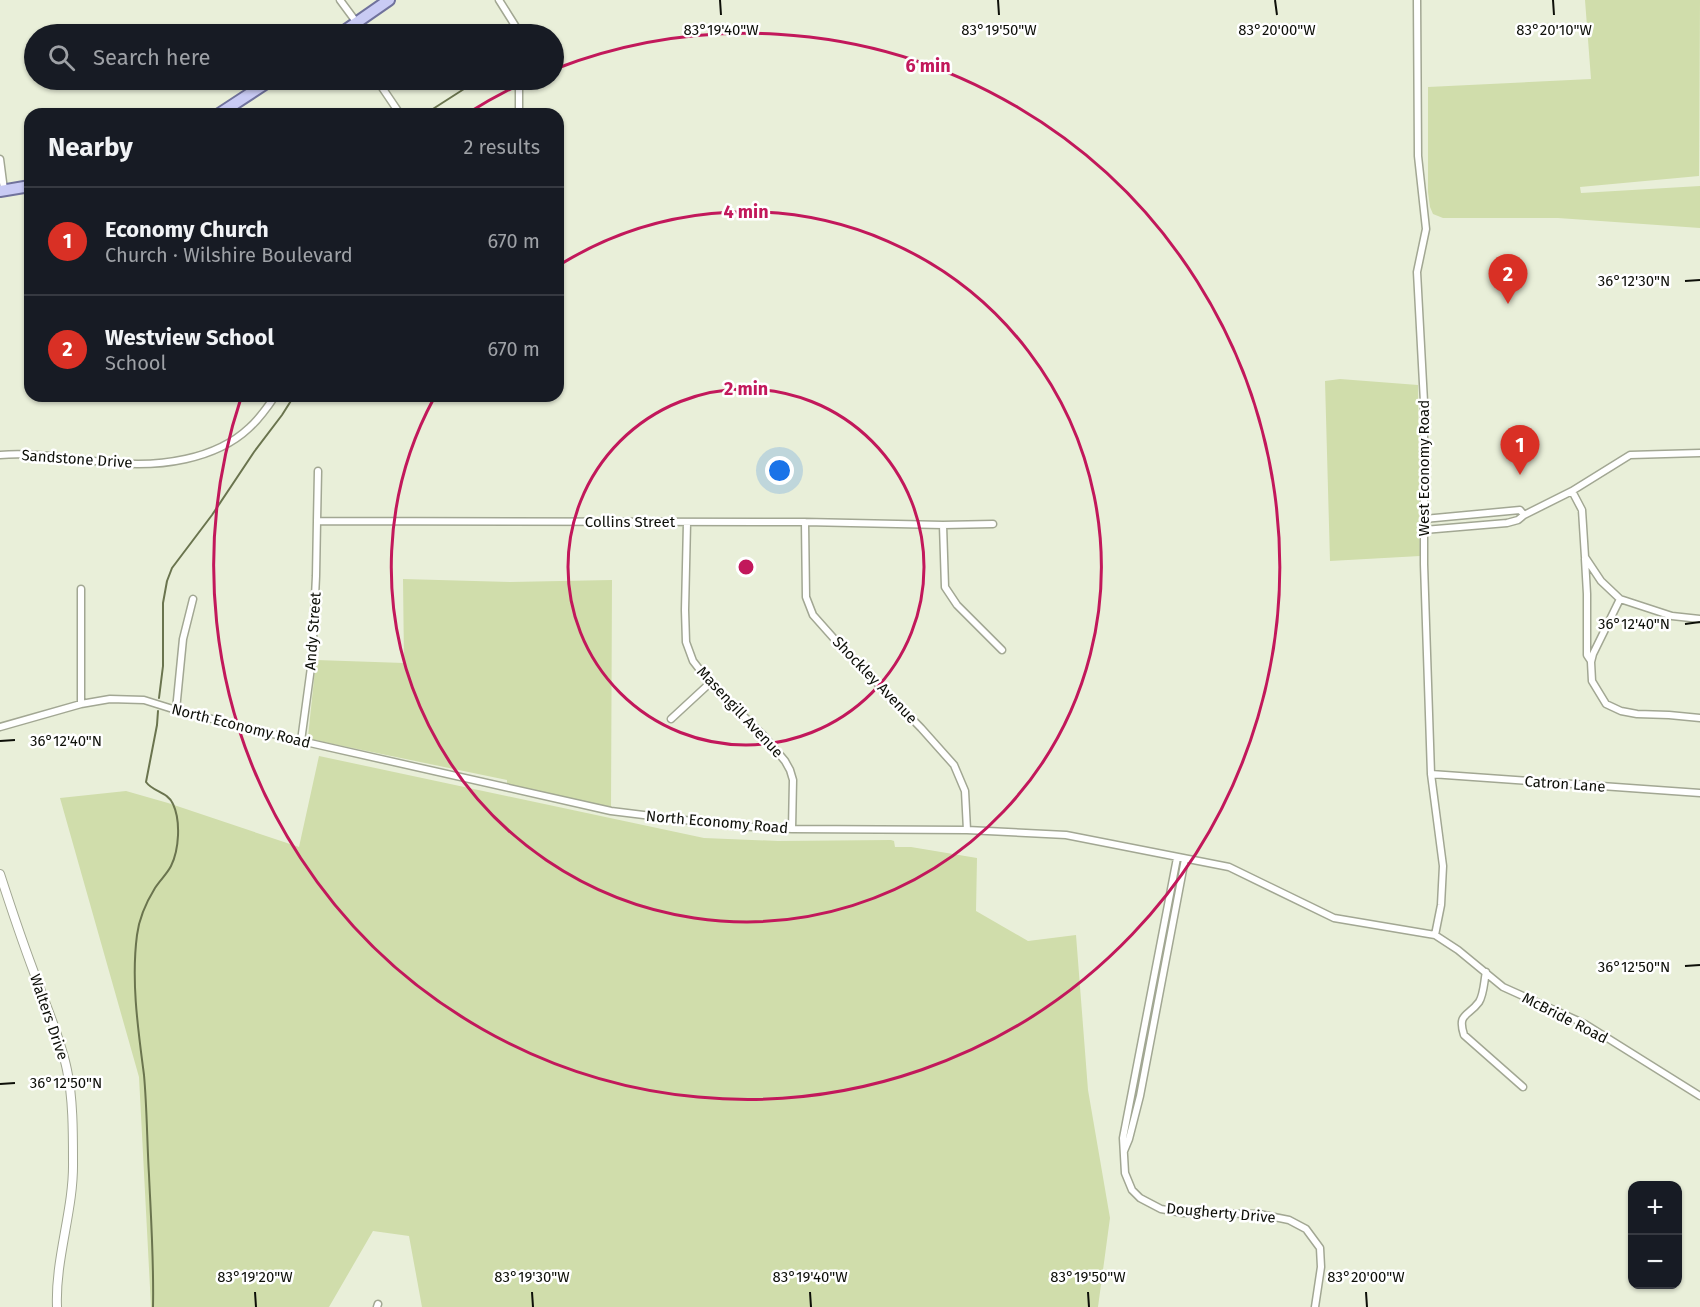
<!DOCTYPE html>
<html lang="en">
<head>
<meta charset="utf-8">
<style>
	:root { --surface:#171b24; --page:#242831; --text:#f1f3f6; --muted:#9ea1a6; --line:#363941; --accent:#d93025 }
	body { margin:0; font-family:"Fira Sans",sans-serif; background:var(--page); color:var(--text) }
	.controls { position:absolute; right:18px; bottom:18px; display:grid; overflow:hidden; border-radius:12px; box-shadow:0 2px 4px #0004 }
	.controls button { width:54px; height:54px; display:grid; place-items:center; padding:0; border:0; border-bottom:2px solid var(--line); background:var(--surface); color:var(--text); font:30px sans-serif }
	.you { position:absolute; left:780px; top:471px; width:21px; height:21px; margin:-15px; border:4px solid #fff; border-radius:50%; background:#1a73e8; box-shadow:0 0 0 9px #1a73e833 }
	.badge { display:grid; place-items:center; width:39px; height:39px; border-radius:50%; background:var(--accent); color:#fff; font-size:20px; font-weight:700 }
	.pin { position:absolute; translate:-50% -50px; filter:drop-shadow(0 2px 3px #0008) }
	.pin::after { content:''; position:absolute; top:32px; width:21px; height:18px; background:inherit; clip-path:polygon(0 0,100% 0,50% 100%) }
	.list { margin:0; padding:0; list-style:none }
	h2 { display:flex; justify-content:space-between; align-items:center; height:78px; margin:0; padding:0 24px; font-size:26px }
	h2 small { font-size:20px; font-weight:400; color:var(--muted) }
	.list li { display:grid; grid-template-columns:39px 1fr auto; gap:18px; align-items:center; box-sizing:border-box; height:108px; padding:0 24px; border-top:2px solid var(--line) }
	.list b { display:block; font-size:22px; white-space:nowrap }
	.list p { margin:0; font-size:20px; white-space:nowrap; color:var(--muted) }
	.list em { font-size:20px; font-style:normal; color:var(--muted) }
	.icon { flex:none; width:33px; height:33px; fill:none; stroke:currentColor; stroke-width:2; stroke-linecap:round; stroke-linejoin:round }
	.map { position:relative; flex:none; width:1700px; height:1307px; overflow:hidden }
	.search { position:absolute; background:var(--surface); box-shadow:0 2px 4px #0004; left:24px; top:24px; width:540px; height:66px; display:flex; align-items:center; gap:15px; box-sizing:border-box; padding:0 21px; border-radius:33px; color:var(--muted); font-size:22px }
	.panel { position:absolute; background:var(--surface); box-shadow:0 2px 4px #0004; left:24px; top:108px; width:540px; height:294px; border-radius:18px }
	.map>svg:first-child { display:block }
</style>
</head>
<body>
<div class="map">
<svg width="1700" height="1307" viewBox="0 0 1700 1307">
	<rect width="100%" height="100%" fill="#e9efd9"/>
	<path fill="#d0ddab" d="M 1585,0 L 1700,0 L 1699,176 L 1580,187 L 1581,193 L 1700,186 L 1700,228 L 1558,218 L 1443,218 L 1433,214 L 1430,207 L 1428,192 L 1428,87 L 1591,79 Z
		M 1340,379 L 1418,385 L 1420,556 L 1330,561 L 1325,381 Z
		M 403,579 L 510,582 L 612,580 L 611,811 L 507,788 L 507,780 L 314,740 L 308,737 L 316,660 L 404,663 Z
		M 319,756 L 704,838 L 778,841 L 891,840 L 894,841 L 895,847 L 911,847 L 977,858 L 976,911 L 1028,941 L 1076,935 L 1088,1090 L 1110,1218 L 1098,1307 L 422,1307 L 409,1236 L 373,1231 L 329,1307 L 151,1307 L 139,1077 L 60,798 L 126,791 L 168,803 L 299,847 Z"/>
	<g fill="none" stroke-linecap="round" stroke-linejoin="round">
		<path stroke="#6a744e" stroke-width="2" d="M 425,114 L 478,80
			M 159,698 L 163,666 L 163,603 L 167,581 L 172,568 L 212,515 L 254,452 L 282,415 L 294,396
			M 153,1307 C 154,1263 151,1219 149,1175 C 147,1142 147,1108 144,1075 C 138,1029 131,981 137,935 C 139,919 147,901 155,888 C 160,880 167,874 171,866 C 179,850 181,821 173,804 C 168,792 153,792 146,782 L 157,725 L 158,711"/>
		<g stroke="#a2a793" stroke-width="9">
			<path id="minor" d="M 340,0 L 357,23
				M 499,0 L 516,27 L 518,34
				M 1417,0 L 1418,156 L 1426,229 L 1417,272 L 1424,402 L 1424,564 L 1431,774 L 1443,866 L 1441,905 L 1435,935
				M 377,80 L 400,114
				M 519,80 L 519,114
				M 0,159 L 4,190
				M 0,455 C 39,452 76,460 115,463 C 159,467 215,460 249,428 C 259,419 267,408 275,396
				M 318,471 L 317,521 L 805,522 L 943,525 L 993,524
				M 1572,491 L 1582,510 L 1585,557 L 1601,581 L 1620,599 L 1672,616 L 1700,619
				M 1424,519 L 1520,510 L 1524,515
				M 805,522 L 806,597 L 813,615 L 837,642 L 921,728 L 954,765 L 965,791 L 967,830
				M 687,523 L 685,610 L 686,642 L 693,661 L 710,683 L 764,736 L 785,761 L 790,770 L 793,780 L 792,829
				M 943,525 L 945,587 L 957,605 L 1002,650
				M 1424,530 L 1507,523 L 1518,520 L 1524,515 L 1572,491 L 1630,455 L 1700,453
				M 1585,559 L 1587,594 L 1587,655 L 1591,661
				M 81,589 L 81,704
				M 1620,599 L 1593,654 L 1591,662 L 1592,681 L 1606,704 L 1621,711 L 1637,714 L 1669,715 L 1700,718
				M 176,710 L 183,639 L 193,599
				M 671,719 L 710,683
				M 0,727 L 81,704 L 110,699 L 144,700 L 176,710 L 301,741 L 611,811 L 733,826 L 792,829 L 967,830 L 1066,835 L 1229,867 L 1334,918 L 1435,935 L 1458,950 L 1503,987 L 1585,1024 L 1700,1096
				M 301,741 L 312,660 L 316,576 L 317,521
				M 1431,774 L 1700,793
				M 1177,858 L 1123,1138 L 1125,1173 L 1132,1190 L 1140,1198 L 1161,1209 L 1183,1213 L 1259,1214 L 1289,1220 L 1306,1229 L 1320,1248 L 1321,1267 L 1315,1307
				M 1486,972 C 1484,981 1484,994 1479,1002 C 1468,1017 1457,1013 1464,1035 L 1523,1087
				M 1124,1151 L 1129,1139 L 1140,1096 L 1185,859
				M 377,1307 L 378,1304"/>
		</g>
		<g stroke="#a2a793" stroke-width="10">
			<path id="tertiary" d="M 0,874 C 12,911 24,947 38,983 C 48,1011 61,1040 67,1070 C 73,1098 73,1132 73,1161 C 74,1210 55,1258 57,1307"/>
		</g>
		<g stroke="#70729c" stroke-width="14">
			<path id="primary" d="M 340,34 L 389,0
				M 219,114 L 271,80
				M 0,191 L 30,186"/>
		</g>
		<use href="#minor" stroke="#fff" stroke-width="6"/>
		<use href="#tertiary" stroke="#fff" stroke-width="8"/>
		<use href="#primary" stroke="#c9cbf4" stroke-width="10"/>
	</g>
	<path fill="none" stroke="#0d0f08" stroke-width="2" d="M 720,0 L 721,15M 998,0 L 999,15M 1275,0 L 1277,15M 1553,0 L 1554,15M 1685,281 L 1700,280M 1685,624 L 1700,622M 0,741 L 15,740M 1685,966 L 1700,965M 0,1084 L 15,1083M 255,1292 L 256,1307M 532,1292 L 533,1307M 810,1292 L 811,1307M 1088,1292 L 1089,1307M 1366,1292 L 1367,1307"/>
	<g fill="none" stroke="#c2185b" stroke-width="3">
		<circle cx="746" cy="567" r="178"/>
		<path d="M561 264A355 355 0 1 1 434 398"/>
		<path d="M468 113A533 533 0 0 1 529 80M555 69A533 533 0 1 1 241 398"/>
	</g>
	<g text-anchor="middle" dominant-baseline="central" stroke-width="5" stroke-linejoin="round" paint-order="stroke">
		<g font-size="15" fill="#0d0f08" stroke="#fff">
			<text transform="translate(77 459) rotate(4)">Sandstone Drive</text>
			<text transform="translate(1424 468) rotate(-90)">West Economy Road</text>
			<text x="630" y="522">Collins Street</text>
			<text transform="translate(313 631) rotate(-86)">Andy Street</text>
			<text transform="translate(875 680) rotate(46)">Shockley Avenue</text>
			<text transform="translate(740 712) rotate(47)">Masengill Avenue</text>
			<text transform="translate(241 726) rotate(14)">North Economy Road</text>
			<text transform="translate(1565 784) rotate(4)">Catron Lane</text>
			<text transform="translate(717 822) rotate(5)">North Economy Road</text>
			<text transform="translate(49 1017) rotate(71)">Walters Drive</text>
			<text transform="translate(1565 1018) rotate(27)">McBride Road</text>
			<text transform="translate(1221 1213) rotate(5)">Dougherty Drive</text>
		</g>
	</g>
	<g font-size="15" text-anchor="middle" fill="#0d0f08" stroke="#fff" stroke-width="5" stroke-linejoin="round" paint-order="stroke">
		<text x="721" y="35">83°19'40"W</text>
		<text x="999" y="35">83°19'50"W</text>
		<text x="1277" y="35">83°20'00"W</text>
		<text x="1554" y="35">83°20'10"W</text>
		<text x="1634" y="286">36°12'30"N</text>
		<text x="1634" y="629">36°12'40"N</text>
		<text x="66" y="746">36°12'40"N</text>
		<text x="1634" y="972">36°12'50"N</text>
		<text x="66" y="1088">36°12'50"N</text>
		<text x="255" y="1282">83°19'20"W</text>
		<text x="532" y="1282">83°19'30"W</text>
		<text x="810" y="1282">83°19'40"W</text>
		<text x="1088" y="1282">83°19'50"W</text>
		<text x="1366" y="1282">83°20'00"W</text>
	</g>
	<circle cx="746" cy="567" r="9" fill="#c2185b" stroke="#fff" stroke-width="3"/>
	<g font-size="18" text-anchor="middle" font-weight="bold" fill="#c2185b" stroke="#fff" stroke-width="5" stroke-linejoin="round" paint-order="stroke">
		<text x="928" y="72">6 min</text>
		<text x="746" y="218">4 min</text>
		<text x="746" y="395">2 min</text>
	</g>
</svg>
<div class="controls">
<button>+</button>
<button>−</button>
</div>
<div class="you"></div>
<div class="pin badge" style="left:1520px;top:475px">1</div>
<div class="pin badge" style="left:1508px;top:304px">2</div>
<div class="search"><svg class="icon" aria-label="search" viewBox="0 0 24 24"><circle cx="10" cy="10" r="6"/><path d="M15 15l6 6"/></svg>Search here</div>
<section class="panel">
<h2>Nearby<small>2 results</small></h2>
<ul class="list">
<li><span class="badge">1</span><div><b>Economy Church</b><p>Church · Wilshire Boulevard</p></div><em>670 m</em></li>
<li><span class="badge">2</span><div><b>Westview School</b><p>School</p></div><em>670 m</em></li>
</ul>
</section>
</div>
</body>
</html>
